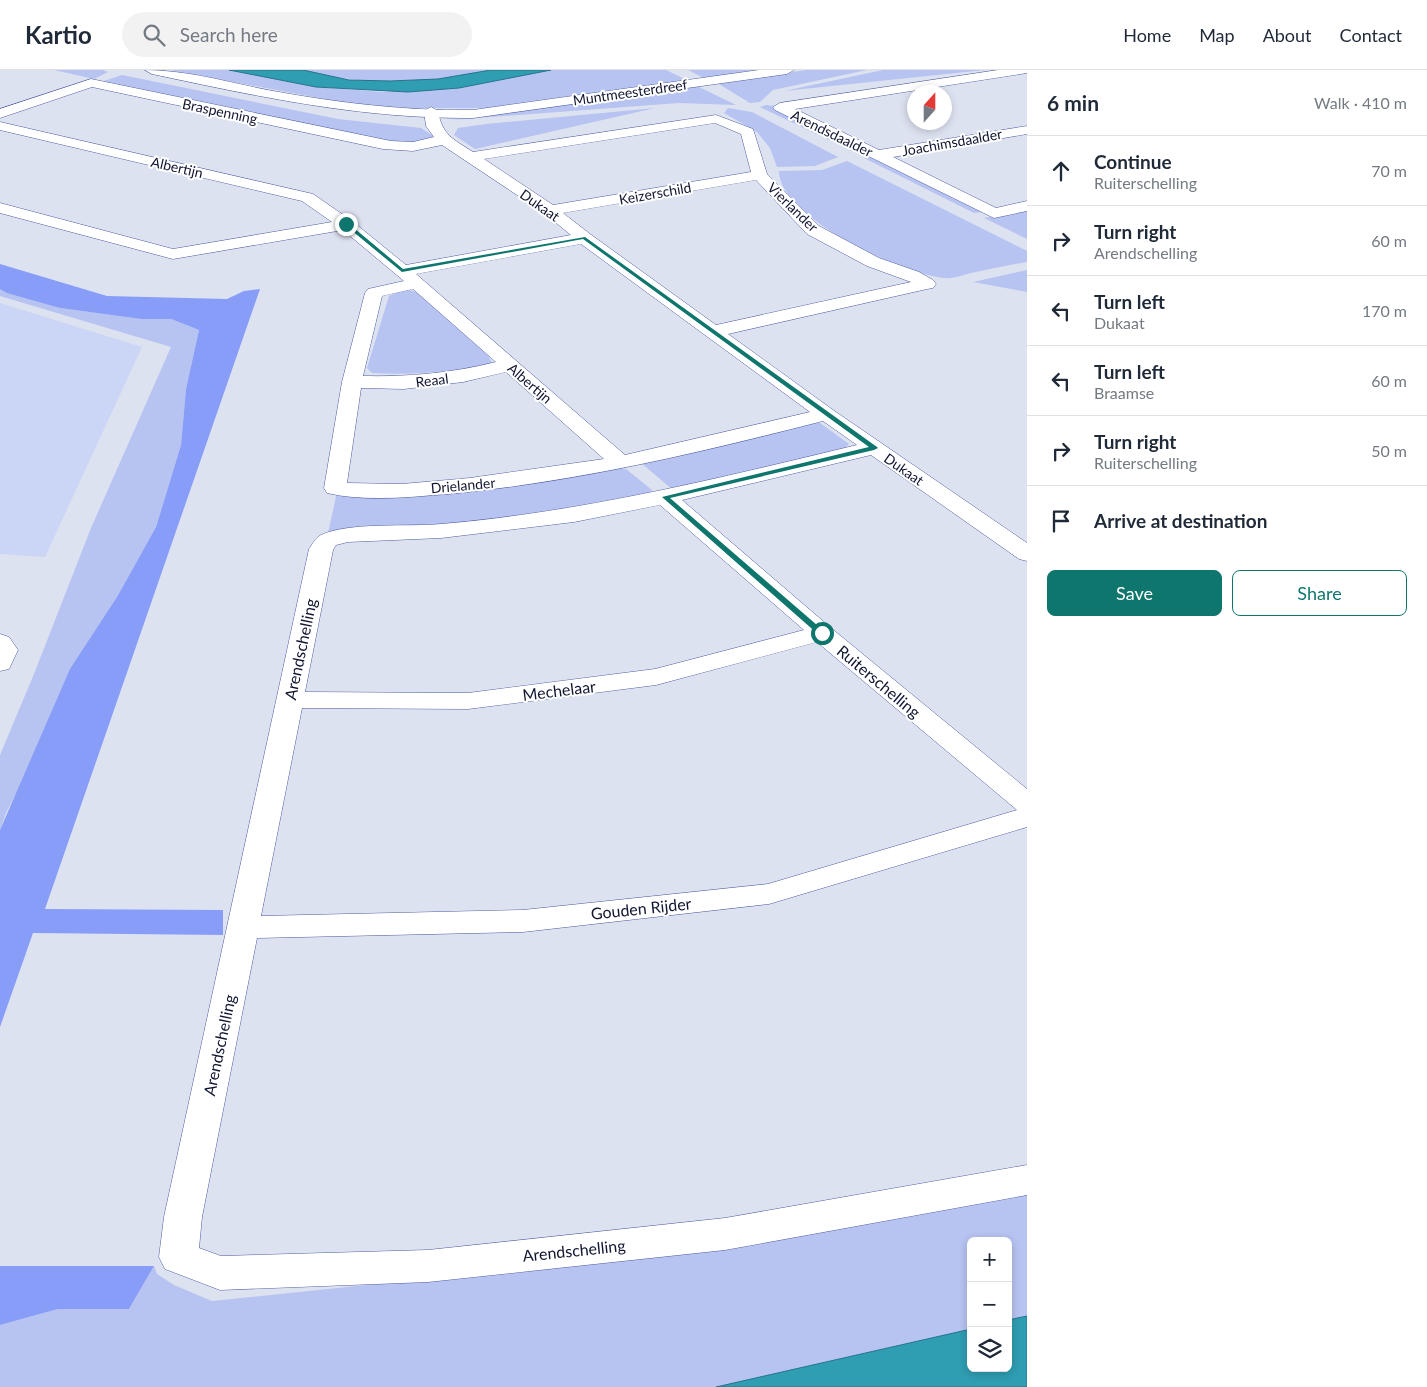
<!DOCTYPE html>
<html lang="en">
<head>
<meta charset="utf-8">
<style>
	:root { --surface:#fff; --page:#f2f2f3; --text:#1f2937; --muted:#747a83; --line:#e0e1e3; --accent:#0f766e }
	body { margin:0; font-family:Lato,sans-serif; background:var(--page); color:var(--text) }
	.controls { position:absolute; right:15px; bottom:15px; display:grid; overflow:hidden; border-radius:8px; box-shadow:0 2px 8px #0003 }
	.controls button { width:45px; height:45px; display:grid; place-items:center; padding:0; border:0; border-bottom:1px solid var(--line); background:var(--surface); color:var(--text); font:25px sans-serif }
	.compass { position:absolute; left:907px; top:15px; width:45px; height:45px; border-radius:50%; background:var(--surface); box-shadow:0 2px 8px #0003; rotate:21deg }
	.stop { position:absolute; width:15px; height:15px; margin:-11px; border:4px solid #0f766e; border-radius:50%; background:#fff }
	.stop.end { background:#0f766e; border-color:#fff; box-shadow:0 1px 5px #0008 }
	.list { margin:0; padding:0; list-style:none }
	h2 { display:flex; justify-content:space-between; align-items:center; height:65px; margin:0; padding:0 20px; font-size:21px }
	h2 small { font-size:16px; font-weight:400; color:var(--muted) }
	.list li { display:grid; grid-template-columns:32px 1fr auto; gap:15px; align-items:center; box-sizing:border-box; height:70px; padding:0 20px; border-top:1px solid var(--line) }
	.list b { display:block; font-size:19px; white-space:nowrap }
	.list p { margin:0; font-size:16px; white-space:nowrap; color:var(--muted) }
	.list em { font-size:16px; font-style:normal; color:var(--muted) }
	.actions { display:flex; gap:10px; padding:15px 20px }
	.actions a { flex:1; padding:11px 0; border:1px solid var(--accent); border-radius:8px; text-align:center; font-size:18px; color:var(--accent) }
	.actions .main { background:var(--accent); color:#fff }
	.icon { flex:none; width:28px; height:28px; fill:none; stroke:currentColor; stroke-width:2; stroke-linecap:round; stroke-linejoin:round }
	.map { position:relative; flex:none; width:1027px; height:1317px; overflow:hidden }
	header { display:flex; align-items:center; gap:30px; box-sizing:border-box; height:70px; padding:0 25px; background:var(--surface); border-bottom:1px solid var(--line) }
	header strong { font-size:24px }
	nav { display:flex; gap:28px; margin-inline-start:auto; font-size:18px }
	.search { width:350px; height:45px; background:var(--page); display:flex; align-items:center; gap:12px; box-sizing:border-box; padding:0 18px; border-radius:28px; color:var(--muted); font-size:19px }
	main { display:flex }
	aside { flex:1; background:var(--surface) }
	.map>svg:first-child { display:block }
</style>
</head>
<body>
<header>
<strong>Kartio</strong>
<div class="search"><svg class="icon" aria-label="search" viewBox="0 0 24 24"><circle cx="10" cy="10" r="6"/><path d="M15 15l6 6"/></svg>Search here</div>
<nav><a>Home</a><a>Map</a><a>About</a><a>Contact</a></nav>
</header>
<main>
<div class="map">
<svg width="1027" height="1317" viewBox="0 0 1027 1317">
	<rect width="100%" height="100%" fill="#dde2f1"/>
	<path fill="#cbd5f6" d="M 0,233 L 142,277 L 45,487 L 0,484 Z"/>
	<path fill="#b7c3f1" d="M 54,0 L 103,0 L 108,2 L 94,9 Z
		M 170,0 L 229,0 L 316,17 L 383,22 L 459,18 L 551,0 L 666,0 L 687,10 L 489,38 L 411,38 L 351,34 Z
		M 303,0 L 491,0 C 429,14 364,17 303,0 Z
		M 688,0 L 755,0 L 704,8 Z
		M 806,0 L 867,0 L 773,20 L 760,32 L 750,33 L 717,13 Z
		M 883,0 L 985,0 L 784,21 Z
		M 122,5 L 338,49 L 421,58 L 435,67 L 418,73 L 393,73 L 104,11 Z
		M 697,16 L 736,35 L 679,33 L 451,50 Z
		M 766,35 L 775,36 L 866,82 L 858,84 L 760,37 Z
		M 655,38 L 475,79 L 454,65 L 458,58 L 486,54 Z
		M 728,38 L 752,42 L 838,87 L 815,96 L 777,97 L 770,78 L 757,62 L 724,43 Z
		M 876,86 L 989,141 L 974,143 L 864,88 Z
		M 847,91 L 1027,181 L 1027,192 C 1008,195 990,199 971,203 C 963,205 953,209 945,208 C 905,205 779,148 779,101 L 822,100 Z
		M 1027,140 L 1027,169 L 984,148 Z
		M 1027,200 L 1027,222 L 973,212 Z
		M 0,219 L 60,238 L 141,249 L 171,249 L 199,260 L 186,319 L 181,375 L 156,457 L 117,527 L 6,743 L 0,760 L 0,685 L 34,604 L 91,458 L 171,277 L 0,226 Z
		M 409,220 L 417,222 L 488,285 L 492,293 C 452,303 413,305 372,303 L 367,298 L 389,226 L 400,221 Z
		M 809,353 L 820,353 L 849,374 L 844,379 L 673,420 L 640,392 Z
		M 617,398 L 626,399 L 652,420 L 651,425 L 536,445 L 452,454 L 328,463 L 337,422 Z
		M 1027,1111 L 1027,1246 L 1008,1250 L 1008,1171 L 971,1171 L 971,1259 L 716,1317 L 0,1317 L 0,1255 L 58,1239 L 129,1239 L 154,1196 L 157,1204 L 174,1215 L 212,1231 L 462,1205 Z"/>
	<path fill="#889df7" d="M 0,194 L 107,226 L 227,229 L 244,221 L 260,219 L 45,839 L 223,840 L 223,865 L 33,863 L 0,957 L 0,760 L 70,599 L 117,527 L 156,457 L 181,375 L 186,319 L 199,260 L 171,249 L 141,249 L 60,238 L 7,223 L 0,219 Z
		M 0,1196 L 154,1196 L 129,1239 L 58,1239 L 0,1255 Z"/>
	<path fill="#2f9db2" stroke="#26748b" d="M 229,0 L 303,0 L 349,10 L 390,11 L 438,9 L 491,0 L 551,0 L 459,18 L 408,22 L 316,17 Z
		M 1027,1246 L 1027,1317 L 716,1317 L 971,1259 L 971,1298 L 1008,1298 L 1008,1250 Z"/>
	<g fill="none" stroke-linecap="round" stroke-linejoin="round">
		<g stroke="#4d5b9f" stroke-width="1">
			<path id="minor" d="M 998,0 L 1027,0 L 1027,3 L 795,39 L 879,80 L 1027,56 L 1027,64 L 893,87 L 996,138 L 1027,131 L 1027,141 L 994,148 L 775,40 L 773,37 L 780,33 Z
				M 91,9 L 391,71 L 413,72 L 434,67 L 426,56 L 424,41 L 431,37 L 438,41 C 442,65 453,69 473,82 L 716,45 L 753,59 L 767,104 L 819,156 L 879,188 L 919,202 L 933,210 L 936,214 L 933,218 L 927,219 L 728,264 L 833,340 L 1027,473 L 1027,491 L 1019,489 L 871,385 L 682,430 L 831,558 L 1027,719 L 1027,757 L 769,834 L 523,862 L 257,868 L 202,1147 L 199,1178 L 221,1186 L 428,1180 L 725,1148 L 1027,1095 L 1027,1125 L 725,1180 L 428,1212 L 220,1220 L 165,1199 L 159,1187 L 164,1147 L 309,479 C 312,475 316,467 321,465 C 348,452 410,457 441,454 C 583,442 720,408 857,375 L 823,351 C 698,383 576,412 448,424 C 409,427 366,432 327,423 L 324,418 L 342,312 L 365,223 L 368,219 L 404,211 L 343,160 L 173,189 L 0,143 L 0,133 L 173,179 L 332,152 L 302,131 L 0,60 L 0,52 L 313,124 L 352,151 L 406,195 L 571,165 L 544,143 L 442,75 L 413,81 L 383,79 L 92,17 L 0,48 L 0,39 ZM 715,53 L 741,64 L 751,102 L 553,135 L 484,89 ZM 756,110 L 807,164 L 867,196 L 911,212 L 716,255 L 590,164 L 563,143 ZM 581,174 L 810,342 L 625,385 L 416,204 ZM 413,219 L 496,292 C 452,303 409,307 363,306 L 382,226 ZM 506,302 L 604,389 L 470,408 L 402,414 L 347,413 L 361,318 L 404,319 L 463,312 ZM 660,435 L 804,560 L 655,599 L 468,623 L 305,622 L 333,480 L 336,475 L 348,472 L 441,468 L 574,452 ZM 817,572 L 1017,740 L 768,814 L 523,840 L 261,846 L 302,638 L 468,639 L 656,615 Z
				M 0,564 L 9,567 L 18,580 L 9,599 L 0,601 Z"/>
		</g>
		<g stroke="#4d5b9f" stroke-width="1">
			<path id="major" d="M 145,0 C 188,0 230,13 273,21 C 339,33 405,41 473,40 L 759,0 L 794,0 L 787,4 L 473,48 C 362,49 260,27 152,4 Z"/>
		</g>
		<use href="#minor" fill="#fff" fill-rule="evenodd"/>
		<use href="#major" fill="#fff" fill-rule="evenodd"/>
	</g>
	<path fill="#0f766e" d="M 345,153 L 348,153 L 403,199 L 585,167 L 877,377 L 878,378 L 874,380 L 670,428 L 825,562 L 825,565 L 819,565 L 662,427 L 869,377 L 583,169 L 402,202 L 345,155 Z"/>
	<g text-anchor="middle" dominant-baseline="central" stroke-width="4" stroke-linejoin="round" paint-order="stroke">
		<g font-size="14" fill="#101531" stroke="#fff">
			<text transform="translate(630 22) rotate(-8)">Muntmeesterdreef</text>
			<text transform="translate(220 41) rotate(12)">Braspenning</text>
			<text transform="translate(832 63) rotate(26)">Arendsdaalder</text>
			<text transform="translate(952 72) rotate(-10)">Joachimsdaalder</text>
			<text transform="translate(177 97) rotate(13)">Albertijn</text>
			<text transform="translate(655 123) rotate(-10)">Keizerschild</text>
			<text transform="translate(540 135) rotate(35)">Dukaat</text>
			<text transform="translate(793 137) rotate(44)">Vierlander</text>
			<text transform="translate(432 310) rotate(-7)">Reaal</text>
			<text transform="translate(530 313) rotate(41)">Albertijn</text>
			<text transform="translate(904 399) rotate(35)">Dukaat</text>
			<text transform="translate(463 415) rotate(-5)">Drielander</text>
		</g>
		<g font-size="16" fill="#101531" stroke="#fff">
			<text transform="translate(300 579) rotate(-78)">Arendschelling</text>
			<text transform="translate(879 611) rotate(40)">Ruiterschelling</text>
			<text transform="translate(559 620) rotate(-7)">Mechelaar</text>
			<text transform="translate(641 838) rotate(-6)">Gouden Rijder</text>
			<text transform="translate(219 975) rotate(-78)">Arendschelling</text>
			<text transform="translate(574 1180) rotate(-6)">Arendschelling</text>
		</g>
	</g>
</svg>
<div class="controls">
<button>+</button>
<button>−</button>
<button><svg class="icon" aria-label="layers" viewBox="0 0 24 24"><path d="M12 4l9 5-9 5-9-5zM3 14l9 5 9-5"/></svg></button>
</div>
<svg class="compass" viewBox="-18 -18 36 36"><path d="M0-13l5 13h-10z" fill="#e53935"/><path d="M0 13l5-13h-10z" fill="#747a83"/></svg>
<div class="stop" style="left:822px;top:563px"></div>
<div class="stop end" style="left:346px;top:154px"></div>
</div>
<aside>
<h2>6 min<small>Walk · 410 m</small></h2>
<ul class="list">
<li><svg class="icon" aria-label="ahead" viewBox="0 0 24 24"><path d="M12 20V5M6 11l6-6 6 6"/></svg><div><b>Continue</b><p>Ruiterschelling</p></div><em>70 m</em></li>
<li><svg class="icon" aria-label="right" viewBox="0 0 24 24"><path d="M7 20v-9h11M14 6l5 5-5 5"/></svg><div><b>Turn right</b><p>Arendschelling</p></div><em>60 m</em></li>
<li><svg class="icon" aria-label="left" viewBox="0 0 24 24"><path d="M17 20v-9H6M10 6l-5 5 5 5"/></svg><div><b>Turn left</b><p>Dukaat</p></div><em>170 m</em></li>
<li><svg class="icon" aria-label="left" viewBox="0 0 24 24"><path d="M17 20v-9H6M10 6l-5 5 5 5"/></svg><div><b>Turn left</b><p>Braamse</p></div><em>60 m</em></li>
<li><svg class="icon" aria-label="right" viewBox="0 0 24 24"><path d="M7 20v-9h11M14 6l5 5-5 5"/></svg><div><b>Turn right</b><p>Ruiterschelling</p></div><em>50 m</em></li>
<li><svg class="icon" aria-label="arrive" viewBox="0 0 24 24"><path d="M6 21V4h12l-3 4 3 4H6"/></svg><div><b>Arrive at destination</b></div></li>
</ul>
<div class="actions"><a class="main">Save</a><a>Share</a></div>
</aside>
</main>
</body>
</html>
